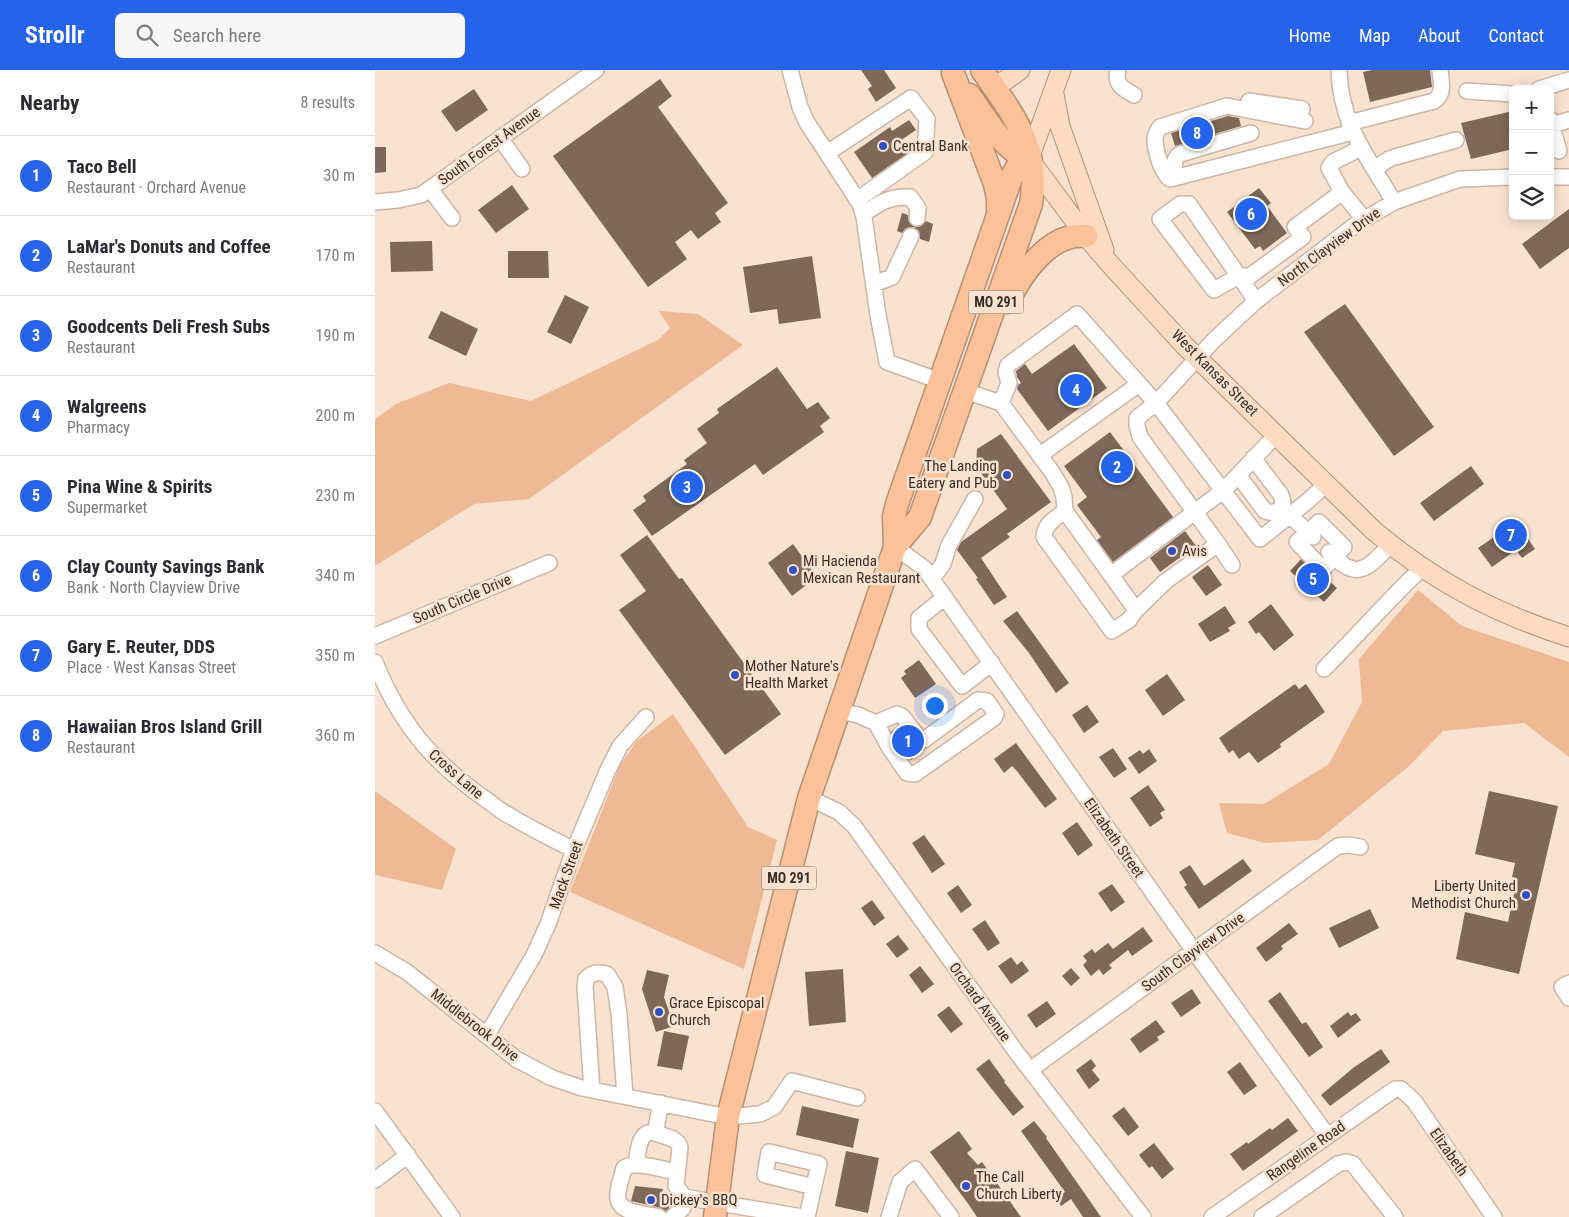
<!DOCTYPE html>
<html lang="en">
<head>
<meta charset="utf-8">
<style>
	:root { --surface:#fff; --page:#f7f7f7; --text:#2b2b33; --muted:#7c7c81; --line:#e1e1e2; --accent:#2563eb }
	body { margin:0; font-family:"Roboto Condensed",sans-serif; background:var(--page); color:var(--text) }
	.controls { position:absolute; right:15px; top:15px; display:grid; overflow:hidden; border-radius:8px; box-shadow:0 2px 12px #0003 }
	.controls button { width:45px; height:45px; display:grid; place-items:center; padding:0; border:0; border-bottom:1px solid var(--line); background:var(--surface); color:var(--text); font:25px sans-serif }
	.you { position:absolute; left:559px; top:635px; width:18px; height:18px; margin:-12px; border:4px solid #fff; border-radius:50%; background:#1a73e8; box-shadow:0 0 0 8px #1a73e833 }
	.badge { display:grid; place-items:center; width:32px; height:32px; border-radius:50%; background:var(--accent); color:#fff; font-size:16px; font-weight:700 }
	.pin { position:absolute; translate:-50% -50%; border:2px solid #fff; box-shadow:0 1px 5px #0006 }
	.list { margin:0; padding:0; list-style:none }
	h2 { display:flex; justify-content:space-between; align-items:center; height:65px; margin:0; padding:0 20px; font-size:21px }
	h2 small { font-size:16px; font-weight:400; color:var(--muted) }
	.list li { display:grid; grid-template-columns:32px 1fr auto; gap:15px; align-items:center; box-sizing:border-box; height:80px; padding:0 20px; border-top:1px solid var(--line) }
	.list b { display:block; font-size:19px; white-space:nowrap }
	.list p { margin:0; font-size:16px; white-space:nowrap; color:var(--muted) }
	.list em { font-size:16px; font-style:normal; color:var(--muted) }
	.icon { flex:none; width:28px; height:28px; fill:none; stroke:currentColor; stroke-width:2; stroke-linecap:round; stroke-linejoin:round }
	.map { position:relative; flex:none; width:1194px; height:1147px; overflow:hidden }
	header { display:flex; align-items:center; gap:30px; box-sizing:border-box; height:70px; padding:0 25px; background:var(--accent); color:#fff }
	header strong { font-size:24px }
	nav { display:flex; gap:28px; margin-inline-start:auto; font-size:18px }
	.search { width:350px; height:45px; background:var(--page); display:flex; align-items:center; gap:12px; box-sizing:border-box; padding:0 18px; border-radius:8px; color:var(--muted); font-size:19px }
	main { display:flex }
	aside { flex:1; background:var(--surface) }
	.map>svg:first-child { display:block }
</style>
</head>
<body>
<header>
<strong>Strollr</strong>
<div class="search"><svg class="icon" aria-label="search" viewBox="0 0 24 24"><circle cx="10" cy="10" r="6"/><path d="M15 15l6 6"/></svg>Search here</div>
<nav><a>Home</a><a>Map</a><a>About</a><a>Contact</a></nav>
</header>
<main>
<aside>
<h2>Nearby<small>8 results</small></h2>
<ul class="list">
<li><span class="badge">1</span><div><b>Taco Bell</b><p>Restaurant · Orchard Avenue</p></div><em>30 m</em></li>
<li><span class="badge">2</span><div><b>LaMar's Donuts and Coffee</b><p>Restaurant</p></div><em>170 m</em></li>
<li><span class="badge">3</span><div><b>Goodcents Deli Fresh Subs</b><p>Restaurant</p></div><em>190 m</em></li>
<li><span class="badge">4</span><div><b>Walgreens</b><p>Pharmacy</p></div><em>200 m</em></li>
<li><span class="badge">5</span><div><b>Pina Wine &amp; Spirits</b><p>Supermarket</p></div><em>230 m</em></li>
<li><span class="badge">6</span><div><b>Clay County Savings Bank</b><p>Bank · North Clayview Drive</p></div><em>340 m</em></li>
<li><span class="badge">7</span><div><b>Gary E. Reuter, DDS</b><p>Place · West Kansas Street</p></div><em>350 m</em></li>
<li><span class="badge">8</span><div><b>Hawaiian Bros Island Grill</b><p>Restaurant</p></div><em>360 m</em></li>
</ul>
</aside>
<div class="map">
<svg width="1194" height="1147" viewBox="0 0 1194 1147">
	<rect width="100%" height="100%" fill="#fae2d1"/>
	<path fill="#eeb994" d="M 284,241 L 323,244 L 368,275 L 154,429 L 99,434 L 0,496 L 0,349 L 21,334 L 74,313 L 156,331 L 283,270 L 295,258 Z
		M 1043,520 L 1087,556 L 1194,592 L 1194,687 L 1149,653 L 1068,661 L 1033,697 L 943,770 L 890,773 L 852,763 L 844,733 L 889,734 L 954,694 L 987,632 L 984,589 Z
		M 298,644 L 373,757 L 402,770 L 369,899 L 195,822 L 245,695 L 262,671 Z
		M 0,721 L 81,779 L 67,820 L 0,805 Z"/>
	<path fill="#7d6859" d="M 486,0 L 509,0 L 521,18 L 501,32 L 493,19 L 497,16 Z
		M 997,0 L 1055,0 L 1057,17 L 995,32 L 988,2 Z
		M 285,9 L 297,26 L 283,37 L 353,133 L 340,143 L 346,152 L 323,169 L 316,160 L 300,172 L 312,189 L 273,217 L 178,86 Z
		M 99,19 L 113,40 L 81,62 L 66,41 Z
		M 1138,41 L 1138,79 L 1096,89 L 1086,53 Z
		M 853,46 L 864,48 L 866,56 L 800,76 L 796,63 Z
		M 534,50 L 541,60 L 525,71 L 533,83 L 497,108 L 479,82 L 515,57 L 517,61 Z
		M 0,77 L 11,77 L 11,102 L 0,103 Z
		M 137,115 L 154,139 L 121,163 L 103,140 Z
		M 884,118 L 896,133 L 892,136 L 912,163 L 888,181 L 885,176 L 880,179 L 852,142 Z
		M 1194,139 L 1194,178 L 1165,199 L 1147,174 Z
		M 527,143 L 533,145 L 534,152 L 541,157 L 546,156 L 551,151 L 558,154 L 554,172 L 545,169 L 544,161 L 539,157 L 531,158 L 527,163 L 522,161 Z
		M 57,171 L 58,201 L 16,202 L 15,172 Z
		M 133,181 L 173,181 L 174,208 L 133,208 Z
		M 437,186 L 446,248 L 404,254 L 402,239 L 375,243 L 368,197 Z
		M 190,225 L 214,237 L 196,274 L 172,262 Z
		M 970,234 L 1059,357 L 1019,386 L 929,262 Z
		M 66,241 L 103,259 L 91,286 L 53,268 Z
		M 699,274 L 732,318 L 673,361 L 642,319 L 643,315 L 646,313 L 642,307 L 641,301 L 650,294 L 657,304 Z
		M 402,297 L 432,339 L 443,332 L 455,348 L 445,356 L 449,362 L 388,405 L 380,394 L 277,466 L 258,440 L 271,431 L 268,426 L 312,394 L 309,390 L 332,373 L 322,359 L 344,343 L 342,339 Z
		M 735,362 L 798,447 L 738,492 L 722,470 L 726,467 L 702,435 L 712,427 L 689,396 Z
		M 626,364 L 676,432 L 632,464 L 635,467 L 606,488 L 632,527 L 619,535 L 601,509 L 603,508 L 582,480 L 586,472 L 632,439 L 601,396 L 602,379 Z
		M 1096,396 L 1109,414 L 1059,451 L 1045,433 Z
		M 1141,452 L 1160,479 L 1147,488 L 1141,480 L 1117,497 L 1103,478 Z
		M 810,461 L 821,476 L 785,502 L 775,488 Z
		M 272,465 L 304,509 L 307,508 L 406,644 L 350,685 L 244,540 L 271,521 L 245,485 Z
		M 418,474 L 442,507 L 417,526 L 393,493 Z
		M 926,489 L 942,506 L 946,508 L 951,508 L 962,518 L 949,532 L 915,501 Z
		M 833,495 L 847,515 L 831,526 L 817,507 Z
		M 896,534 L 919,565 L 899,581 L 884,562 L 881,564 L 873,552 Z
		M 850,536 L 861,553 L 853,558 L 855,561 L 835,572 L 823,554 Z
		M 642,541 L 694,613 L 681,623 L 654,583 L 628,551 Z
		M 544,590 L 561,614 L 540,628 L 526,608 L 531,604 L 529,601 Z
		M 792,604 L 810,630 L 788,646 L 770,620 Z
		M 920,614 L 924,619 L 931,614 L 950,642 L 905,674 L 906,677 L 883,693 L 874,682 L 864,689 L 858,680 L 854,683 L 844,668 Z
		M 712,635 L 724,652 L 709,663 L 697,645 Z
		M 523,656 L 538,675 L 543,678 L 550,679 L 536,690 L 516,662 Z
		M 641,673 L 682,729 L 670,738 L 642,701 L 637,696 L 629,703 L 619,689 Z
		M 738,678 L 752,699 L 739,708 L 724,687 Z
		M 774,679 L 782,691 L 764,704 L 753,688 L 765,680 L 768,684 Z
		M 773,715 L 790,740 L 785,743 L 788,748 L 775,757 L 755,728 Z
		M 1114,721 L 1183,736 L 1144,904 L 1081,889 L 1090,842 L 1133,852 L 1142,809 L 1137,807 L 1140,793 L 1100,784 Z
		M 702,752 L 718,775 L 703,786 L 687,763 Z
		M 549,765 L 570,794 L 557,803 L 537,773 Z
		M 868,789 L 877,801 L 824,839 L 809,817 L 812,815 L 804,802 L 815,795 L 829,816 Z
		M 737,814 L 750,832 L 736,842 L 723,823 Z
		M 583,815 L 597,835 L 586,843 L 572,823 Z
		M 497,830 L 510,848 L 499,856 L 486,838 Z
		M 995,839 L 1004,858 L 964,878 L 954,858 Z
		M 610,850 L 625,873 L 613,881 L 597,859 Z
		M 914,853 L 923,864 L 906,876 L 908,879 L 891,892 L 881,878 Z
		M 768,857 L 778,871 L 757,886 L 753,880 L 734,895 L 737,898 L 728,905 L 724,899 L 716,906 L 708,895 L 712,891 L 708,886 L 717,879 L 720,883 L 733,873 L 738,879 Z
		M 523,865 L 534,879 L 522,888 L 511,874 Z
		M 636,887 L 642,895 L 647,891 L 654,901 L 636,914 L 623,896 Z
		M 545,896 L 559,914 L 547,923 L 534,905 Z
		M 696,898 L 705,908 L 696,916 L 687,906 Z
		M 468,899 L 471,952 L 434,956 L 430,902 Z
		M 272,900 L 294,905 L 289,927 L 299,956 L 281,962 L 267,919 Z
		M 817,919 L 826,933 L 806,947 L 796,933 Z
		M 905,922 L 927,954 L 931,952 L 948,977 L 934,987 L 893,931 Z
		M 672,931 L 681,944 L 661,958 L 652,945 Z
		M 574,936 L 588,954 L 576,963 L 562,945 Z
		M 973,942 L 976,946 L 981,943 L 986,950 L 963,968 L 955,956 Z
		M 781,950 L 790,962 L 782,967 L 784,970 L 765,983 L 755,969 Z
		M 289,961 L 314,966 L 307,1000 L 282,996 Z
		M 1006,979 L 1015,992 L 955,1036 L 946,1025 L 978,998 Z
		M 614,989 L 630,1011 L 629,1012 L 649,1037 L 638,1046 L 601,999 Z
		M 716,989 L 721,996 L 717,1000 L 725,1010 L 714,1019 L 701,1000 Z
		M 865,992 L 882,1016 L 869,1025 L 852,1002 Z
		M 427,1036 L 484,1049 L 478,1078 L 421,1065 Z
		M 749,1037 L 764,1057 L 753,1066 L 737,1046 Z
		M 913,1048 L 923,1061 L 868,1101 L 855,1084 L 872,1072 L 873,1074 L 895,1058 L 897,1060 Z
		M 659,1051 L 672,1067 L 671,1068 L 726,1147 L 708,1147 L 696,1129 L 686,1136 L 681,1128 L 690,1122 L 646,1061 Z
		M 584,1061 L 597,1079 L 592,1083 L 603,1095 L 607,1092 L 646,1147 L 602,1147 L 594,1135 L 555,1082 Z
		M 779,1073 L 799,1099 L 787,1109 L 777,1096 L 774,1098 L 764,1085 Z
		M 471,1081 L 504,1088 L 493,1143 L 460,1136 Z
		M 260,1116 L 288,1119 L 287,1123 L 296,1124 L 297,1127 L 294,1138 L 291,1141 L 286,1138 L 256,1131 Z"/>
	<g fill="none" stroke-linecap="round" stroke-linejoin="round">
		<g stroke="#cdb5a5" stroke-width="18">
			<path id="minor" d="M 415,0 L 425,37 L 431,51 L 485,134 L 489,147 L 503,245 L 512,292 L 565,311
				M 743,0 C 739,14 748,19 759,25
				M 964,0 C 965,53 993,88 1019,132
				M 1164,19 L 1194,10
				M 1092,21 L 1138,24
				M 874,31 L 927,39
				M 1175,49 L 1184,81
				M 930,51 L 852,36 L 785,57 C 783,60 780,65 780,68 C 780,80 786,102 795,109 L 978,62
				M 974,53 L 1059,31 C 1070,24 1066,11 1065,0
				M 1177,55 L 1194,50
				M 125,68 L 147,99
				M 452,83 L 536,28 L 552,49 L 550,82 L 482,130
				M 999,99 L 1014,89 L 1020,87 L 1081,70
				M 801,107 C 799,98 797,90 805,84 L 876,63
				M 1175,107 L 1194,107
				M 55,119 L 77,148
				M 967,122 L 989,149
				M 0,132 L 23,130 L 46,125 L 221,0
				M 488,144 C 505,133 514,126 535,127 L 543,138 L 542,148
				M 499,214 L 517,207 L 536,166
				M 881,231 L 814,134 L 805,134 L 785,149 L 839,220 L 864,206 L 875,206 L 928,167 L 920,157 L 967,122 L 954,98 L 958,92 L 986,78
				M 590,321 L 626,333 L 677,402 L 686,417 L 689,427 L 690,441 L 736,505 L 849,420 L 901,365
				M 626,333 L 634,313 L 631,302 L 633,295 L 702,244 L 781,333 L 762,348 L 762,356 L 765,367 L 843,474 L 791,511 L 761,540 L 736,505
				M 665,385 L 764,314
				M 878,388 L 906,425 L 908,432 L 907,438 L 938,467
				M 863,405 L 890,441 L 898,443 L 907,438
				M 951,414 L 934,430 L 885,469 L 781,333 L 838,271 L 881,231 L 983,153 L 1019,132 L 1085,109 L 1138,107
				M 690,441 C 681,448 669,454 669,467 L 737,561 L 754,550 L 761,540
				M 944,452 L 969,477 L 948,499 L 922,472 Z
				M 843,474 L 857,495
				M 520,477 L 549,498 L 819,881 L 952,1065
				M 954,482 C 982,512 992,499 1015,475
				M 557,509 L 568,494 L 574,475 L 600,429
				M 570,527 L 544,548 L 544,559 L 587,616 L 617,593
				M 0,566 L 174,493
				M 0,592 C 25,654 58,693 113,731 C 120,736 127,742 135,746 C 155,758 177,769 199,780
				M 949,599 C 982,566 1013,530 1047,498
				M 464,641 L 483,645 L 501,653 L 514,677 L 532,703 L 540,704 L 619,648 L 621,644 L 612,631 L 603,630 L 549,670 L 545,669 L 527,646 L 522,644 L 501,653
				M 434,728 L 464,742 L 479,756 L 642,983 L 768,1147
				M 0,883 L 32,902 L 141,989 L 177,1008 L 207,1018 L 353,1047 L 385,1044 L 399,1037 L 417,1011 L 482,1028
				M 1194,913 L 1187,917 L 1194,928
				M 112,965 L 159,885 L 173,854 L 199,780 L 232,702 L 245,676 L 271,647
				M 655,1000 L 963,776 L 974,775 L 985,777
				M 217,1020 L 210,917 L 211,909 C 217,902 223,902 232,904 L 240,917 L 244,944 L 250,1026
				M 286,1033 L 280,1063 C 290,1067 301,1067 305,1077 L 301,1116 L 309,1127 L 427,1147
				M 0,1041 L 77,1147
				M 261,1095 C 263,1083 263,1059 280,1063
				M 0,1110 L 33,1085
				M 284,1147 C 273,1144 245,1144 243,1129 C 241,1121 247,1107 249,1098 C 260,1090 289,1100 302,1102
				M 298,1147 L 308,1138 L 309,1127
				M 432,1147 L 444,1094 L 394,1082 L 390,1105 L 439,1117
				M 514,1147 L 525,1112 L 540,1099 L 576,1147
				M 837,1147 L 1020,1019 L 1026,1019 L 1039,1031 L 1119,1147
				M 887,1147 L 963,1094 L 971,1092 L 978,1094 L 1020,1147"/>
		</g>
		<g stroke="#b78f72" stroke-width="21">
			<path id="major" d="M 686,0 L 654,89 L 711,166 L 734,193 L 810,276 L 998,460 C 1058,511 1119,543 1194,567
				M 618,15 L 631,10 L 645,0
				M 679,24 L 685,56 L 729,180"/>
		</g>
		<g stroke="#b78f72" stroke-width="25">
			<path id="highway" d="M 578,3 L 620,114 L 623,129 L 623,139
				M 594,25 C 610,46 628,81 654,89
				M 633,232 C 647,203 675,162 711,166
				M 520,477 L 545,447 L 656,134 C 666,78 637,43 607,0
				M 340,1147 L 353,1047 L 434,728 L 520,477 L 519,446 L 522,434 L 636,108 L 642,97 L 654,89"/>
		</g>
		<use href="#minor" stroke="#fff" stroke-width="15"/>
		<use href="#major" stroke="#fddac2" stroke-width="19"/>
		<use href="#highway" stroke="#fbc29a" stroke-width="22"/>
	</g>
	<g fill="#2e50c0" stroke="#fae2d1" stroke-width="2">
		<circle cx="508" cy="76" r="5"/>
		<circle cx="632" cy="405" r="5"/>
		<circle cx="797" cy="481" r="5"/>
		<circle cx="418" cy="500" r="5"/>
		<circle cx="360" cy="605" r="5"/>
		<circle cx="1151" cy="825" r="5"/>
		<circle cx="284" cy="942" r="5"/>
		<circle cx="591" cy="1116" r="5"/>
		<circle cx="276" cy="1130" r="5"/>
	</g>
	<g text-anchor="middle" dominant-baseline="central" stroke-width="5" stroke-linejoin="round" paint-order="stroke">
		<g fill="#fae2d1" stroke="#73655b" stroke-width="1">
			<rect x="593.5" y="220.5" width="55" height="23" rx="4"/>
			<rect x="386.5" y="796.5" width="55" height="23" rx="4"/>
		</g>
		<g font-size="14" font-weight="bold" fill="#392f29">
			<text x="621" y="232">MO 291</text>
			<text x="414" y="808">MO 291</text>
		</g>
		<g font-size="15" fill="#392f29" stroke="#fae2d1">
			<text transform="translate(114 76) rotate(-36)">South Forest Avenue</text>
			<text transform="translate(954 177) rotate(-36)">North Clayview Drive</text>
			<text transform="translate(840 303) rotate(45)">West Kansas Street</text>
			<text transform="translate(87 529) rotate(-23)">South Circle Drive</text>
			<text transform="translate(81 704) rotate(41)">Cross Lane</text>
			<text transform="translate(739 768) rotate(55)">Elizabeth Street</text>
			<text transform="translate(191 805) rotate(-70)">Mack Street</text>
			<text transform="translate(818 882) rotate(-36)">South Clayview Drive</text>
			<text transform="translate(605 932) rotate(54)">Orchard Avenue</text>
			<text transform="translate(100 955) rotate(38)">Middlebrook Drive</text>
			<text transform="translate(931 1081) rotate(-35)">Rangeline Road</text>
			<text transform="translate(1074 1082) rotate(55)">Elizabeth</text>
		</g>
		<g font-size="15" fill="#392f29" stroke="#fae2d1" text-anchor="start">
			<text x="518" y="76">Central Bank</text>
			<text x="622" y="396" text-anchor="end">The Landing<tspan x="622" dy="17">Eatery and Pub</tspan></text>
			<text x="807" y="481">Avis</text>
			<text x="428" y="491">Mi Hacienda<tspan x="428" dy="17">Mexican Restaurant</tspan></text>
			<text x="370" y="596">Mother Nature's<tspan x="370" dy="17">Health Market</tspan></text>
			<text x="1141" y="816" text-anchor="end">Liberty United<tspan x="1141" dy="17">Methodist Church</tspan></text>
			<text x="294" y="933">Grace Episcopal<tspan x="294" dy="17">Church</tspan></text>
			<text x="601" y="1107">The Call<tspan x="601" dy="17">Church Liberty</tspan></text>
			<text x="286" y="1130">Dickey's BBQ</text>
		</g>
	</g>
</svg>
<div class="controls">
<button>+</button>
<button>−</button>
<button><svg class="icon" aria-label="layers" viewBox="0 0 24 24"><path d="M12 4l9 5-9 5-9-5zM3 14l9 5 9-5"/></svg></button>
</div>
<div class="you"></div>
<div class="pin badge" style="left:533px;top:671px">1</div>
<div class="pin badge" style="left:742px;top:397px">2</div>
<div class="pin badge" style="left:312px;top:417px">3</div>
<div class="pin badge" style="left:701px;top:320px">4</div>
<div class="pin badge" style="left:938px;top:509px">5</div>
<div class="pin badge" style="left:876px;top:144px">6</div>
<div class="pin badge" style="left:1136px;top:465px">7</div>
<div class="pin badge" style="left:822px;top:63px">8</div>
</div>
</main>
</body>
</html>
